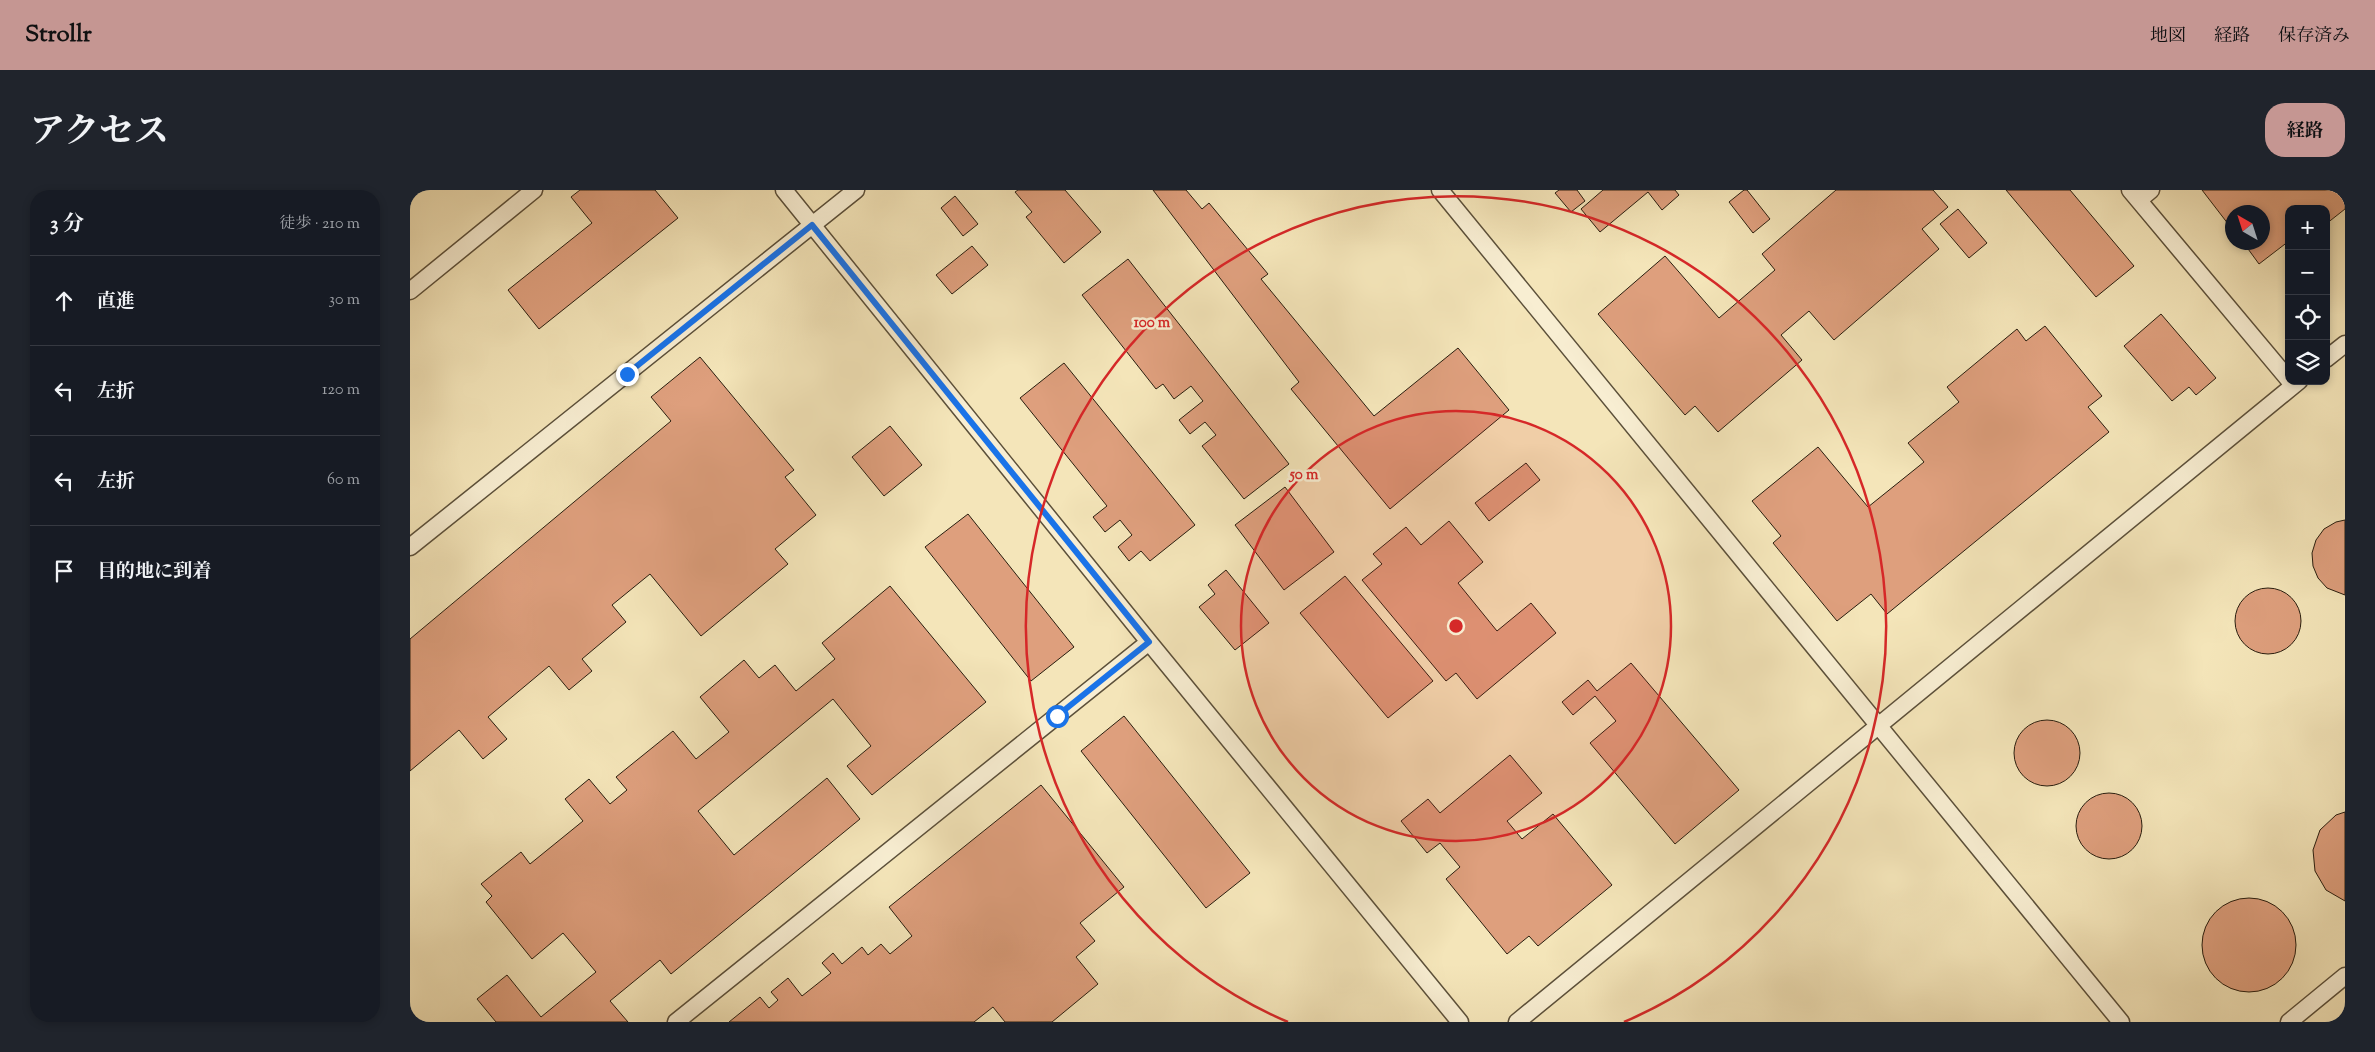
<!DOCTYPE html>
<html lang="ja">
<head>
<meta charset="utf-8">
<style>
	:root { --surface:#171b24; --page:#20242c; --text:#f1f3f6; --muted:#9ea1a6; --line:#363941; --accent:#c59692 }
	body { margin:0; font-family:"Sorts Mill Goudy","Noto Serif JP",serif; background:var(--page); color:var(--text) }
	.controls { position:absolute; right:15px; top:15px; display:grid; overflow:hidden; border-radius:10px; box-shadow:0 2px 8px #0003 }
	.controls button { width:45px; height:45px; display:grid; place-items:center; padding:0; border:0; border-bottom:1px solid var(--line); background:var(--surface); color:var(--text); font:25px sans-serif }
	.compass { position:absolute; left:1815px; top:15px; width:45px; height:45px; border-radius:50%; background:var(--surface); box-shadow:0 2px 8px #0003; rotate:321deg }
	.stop { position:absolute; width:15px; height:15px; margin:-11px; border:4px solid #1a73e8; border-radius:50%; background:#fff }
	.stop.end { background:#1a73e8; border-color:#fff; box-shadow:0 1px 5px #0008 }
	.list { margin:0; padding:0; list-style:none }
	h2 { display:flex; justify-content:space-between; align-items:center; height:65px; margin:0; padding:0 20px; font-size:21px }
	h2 small { font-size:16px; font-weight:400; color:var(--muted) }
	.list li { display:grid; grid-template-columns:32px 1fr auto; gap:15px; align-items:center; box-sizing:border-box; height:90px; padding:0 20px; border-top:1px solid var(--line) }
	.list b { display:block; font-size:19px; white-space:nowrap }
	.list em { font-size:16px; font-style:normal; color:var(--muted) }
	.icon { flex:none; width:28px; height:28px; fill:none; stroke:currentColor; stroke-width:2; stroke-linecap:round; stroke-linejoin:round }
	.map { position:relative; flex:none; width:1935px; height:832px; overflow:hidden; border-radius:20px }
	header { display:flex; align-items:center; gap:30px; box-sizing:border-box; height:70px; padding:0 25px; background:var(--accent); color:#111 }
	header strong { font-size:24px }
	nav { display:flex; gap:28px; margin-inline-start:auto; font-size:18px }
	.intro { display:flex; align-items:center; justify-content:space-between; box-sizing:border-box; height:120px; padding:0 30px }
	h1 { margin:0; font-size:35px }
	.button { padding:12px 22px; border-radius:20px; background:var(--accent); color:#111; font-size:18px; font-weight:700 }
	main { display:flex; gap:30px; padding:0 30px }
	aside { flex:1; background:var(--surface); border-radius:20px; box-shadow:0 2px 8px #0003 }
	.map>svg:first-child { display:block }
</style>
</head>
<body>
<header>
<strong>Strollr</strong>
<nav><a>地図</a><a>経路</a><a>保存済み</a></nav>
</header>
<div class="intro"><h1>アクセス</h1><a class="button">経路</a></div>
<main>
<aside>
<h2>3 分<small>徒歩 · 210 m</small></h2>
<ul class="list">
<li><svg class="icon" aria-label="ahead" viewBox="0 0 24 24"><path d="M12 20V5M6 11l6-6 6 6"/></svg><div><b>直進</b></div><em>30 m</em></li>
<li><svg class="icon" aria-label="left" viewBox="0 0 24 24"><path d="M17 20v-9H6M10 6l-5 5 5 5"/></svg><div><b>左折</b></div><em>120 m</em></li>
<li><svg class="icon" aria-label="left" viewBox="0 0 24 24"><path d="M17 20v-9H6M10 6l-5 5 5 5"/></svg><div><b>左折</b></div><em>60 m</em></li>
<li><svg class="icon" aria-label="arrive" viewBox="0 0 24 24"><path d="M6 21V4h12l-3 4 3 4H6"/></svg><div><b>目的地に到着</b></div></li>
</ul>
</aside>
<div class="map">
<svg width="1935" height="832" viewBox="0 0 1935 832">
	<rect width="100%" height="100%" fill="#f4e5b9"/>
	<filter id="stains"><feTurbulence type="fractalNoise" baseFrequency=".004" numOctaves="4"/><feColorMatrix values="0 0 0 0 .2 0 0 0 0 .09 0 0 0 0 .02 0 0 0 .5 -.17"/></filter>
	<radialGradient id="worn" r=".72"><stop offset=".6" stop-color="#630" stop-opacity="0"/><stop offset="1" stop-color="#630" stop-opacity=".3"/></radialGradient>
	<path fill="#de9f7d" stroke="#291e0f" d="M 170,0 L 245,0 L 268,28 L 129,139 L 98,100 L 182,33 L 161,7 Z
		M 608,0 L 655,0 L 691,42 L 654,73 L 616,27 L 622,22 L 605,2 Z
		M 743,0 L 776,0 L 792,19 L 799,13 L 858,84 L 851,89 L 964,226 L 1048,158 L 1099,220 L 980,319 L 881,199 L 889,192 Z
		M 1149,0 L 1167,0 L 1175,11 L 1161,22 L 1145,3 Z
		M 1193,0 L 1265,0 L 1269,5 L 1252,20 L 1238,2 L 1190,42 L 1171,19 Z
		M 1334,0 L 1337,0 L 1360,29 L 1343,43 L 1319,12 Z
		M 1426,0 L 1523,0 L 1538,17 L 1512,39 L 1529,59 L 1424,150 L 1399,121 L 1371,145 L 1392,170 L 1308,242 L 1285,216 L 1275,225 L 1188,124 L 1255,66 L 1309,128 L 1365,80 L 1352,64 Z
		M 1596,0 L 1660,0 L 1724,76 L 1686,107 Z
		M 1792,0 L 1935,0 L 1935,19 L 1916,34 L 1916,19 L 1879,19 L 1879,51 L 1849,74 L 1833,52 L 1852,52 L 1852,22 L 1822,22 L 1822,39 Z
		M 545,6 L 568,34 L 553,46 L 531,18 Z
		M 1548,19 L 1577,53 L 1559,68 L 1530,34 Z
		M 562,56 L 578,75 L 542,104 L 526,85 Z
		M 718,69 L 879,274 L 834,309 L 792,256 L 806,245 L 795,232 L 780,244 L 769,230 L 793,211 L 781,196 L 764,209 L 753,194 L 746,199 L 672,105 Z
		M 1751,124 L 1806,188 L 1786,205 L 1779,197 L 1762,211 L 1714,156 Z
		M 1635,136 L 1692,206 L 1678,217 L 1699,242 L 1477,424 L 1461,404 L 1427,431 L 1363,353 L 1371,346 L 1342,311 L 1408,257 L 1458,317 L 1514,272 L 1498,253 L 1549,212 L 1537,197 L 1607,139 L 1616,151 Z
		M 290,167 L 384,280 L 375,287 L 406,325 L 365,359 L 378,374 L 291,446 L 240,384 L 202,415 L 216,432 L 172,469 L 182,481 L 159,500 L 139,476 L 78,527 L 97,549 L 73,569 L 49,540 L 0,581 L 0,449 L 261,231 L 241,207 Z
		M 654,173 L 785,335 L 740,371 L 731,361 L 719,371 L 708,357 L 722,345 L 710,330 L 695,342 L 683,327 L 697,316 L 610,208 Z
		M 480,236 L 512,275 L 474,306 L 442,267 Z
		M 1116,273 L 1130,290 L 1079,331 L 1065,313 Z
		M 875,297 L 924,362 L 874,400 L 825,335 Z
		M 558,324 L 664,457 L 621,491 L 515,357 Z
		M 1935,330 L 1935,405 L 1917,398 L 1908,388 L 1903,376 L 1902,363 L 1906,350 L 1914,339 L 1926,332 Z
		M 1039,331 L 1073,372 L 1048,393 L 1087,441 L 1121,413 L 1146,443 L 1067,509 L 1046,483 L 1036,491 L 952,390 L 972,374 L 963,364 L 996,337 L 1011,355 Z
		M 816,380 L 859,433 L 825,460 L 789,417 L 805,404 L 798,395 Z
		M 935,386 L 1023,491 L 978,528 L 890,423 Z
		M 480,396 L 576,512 L 462,605 L 437,576 L 461,556 L 423,509 L 288,621 L 324,665 L 417,588 L 450,629 L 261,784 L 250,770 L 200,811 L 218,832 L 86,832 L 67,809 L 97,785 L 131,827 L 186,782 L 153,743 L 122,769 L 76,712 L 82,706 L 71,694 L 111,662 L 120,674 L 173,631 L 155,609 L 179,589 L 200,614 L 217,600 L 206,587 L 263,541 L 286,569 L 319,542 L 290,507 L 334,470 L 349,488 L 365,475 L 386,501 L 425,469 L 412,453 Z
		M1825 431a33 33 0 1 1 66 0a33 33 0 1 1-66 0Z
		M 1221,473 L 1329,600 L 1265,654 L 1180,553 L 1206,531 L 1185,506 L 1163,525 L 1152,512 L 1178,490 L 1187,501 Z
		M 714,526 L 840,683 L 796,718 L 671,561 Z
		M1604 563a33 33 0 1 1 66 0a33 33 0 1 1-66 0Z
		M 1100,565 L 1132,603 L 1097,631 L 1112,649 L 1143,624 L 1202,695 L 1128,756 L 1119,746 L 1097,764 L 1036,689 L 1050,677 L 1030,653 L 1017,663 L 991,631 L 1018,609 L 1030,623 Z
		M 631,595 L 714,697 L 670,733 L 685,751 L 666,767 L 688,794 L 642,832 L 595,832 L 583,817 L 564,832 L 319,832 L 350,807 L 359,818 L 368,810 L 361,802 L 378,788 L 392,806 L 421,783 L 412,773 L 423,763 L 432,774 L 452,757 L 458,765 L 471,754 L 480,764 L 502,746 L 479,717 Z
		M1666 636a33 33 0 1 1 66 0a33 33 0 1 1-66 0Z
		M 1935,622 L 1935,711 L 1916,700 L 1905,681 L 1903,660 L 1910,640 L 1926,625 Z
		M1792 755a47 47 0 1 1 94 0a47 47 0 1 1-94 0Z"/>
	<g fill="none" stroke-linecap="round" stroke-linejoin="round">
		<g stroke="#5c503a" stroke-width="19">
			<path id="lane" d="M 374,0 L 739,452 L 1050,832
				M 1030,0 L 1711,832
				M 1720,0 L 1879,190
				M 1729,10 L 1741,0
				M 0,101 L 124,0
				M 1916,169 L 1935,154
				M 0,357 L 446,0
				M 266,832 L 739,452
				M 1107,832 L 1889,191
				M 1879,832 L 1935,786"/>
		</g>
		<use href="#lane" stroke="#f8eed2" stroke-width="16"/>
	</g>
	<g fill="none" stroke-linecap="round" stroke-linejoin="round">
		<path stroke="#1a73e8" stroke-width="6" d="M 217,184 L 402,35 L 739,452 L 647,526"/>
	</g>
	<circle cx="1046" cy="436" r="215" fill="#d62828" fill-opacity=".12"/>
	<g fill="none" stroke="#d62828" stroke-width="2.5">
		<circle cx="1046" cy="436" r="215"/>
		<path d="M878 832A430 430 0 1 1 1214 832"/>
	</g>
	<circle cx="1046" cy="436" r="8" fill="#d62828" stroke="#f8eed2" stroke-width="2.5"/>
	<g font-size="15" text-anchor="middle" font-weight="bold" fill="#d62828" stroke="#f8eed2" stroke-width="5" stroke-linejoin="round" paint-order="stroke">
		<text x="742" y="137">100 m</text>
		<text x="894" y="289">50 m</text>
	</g>
	<rect width="100%" height="100%" filter="url(#stains)"/>
	<rect width="100%" height="100%" fill="url(#worn)"/>
</svg>
<div class="controls">
<button>+</button>
<button>−</button>
<button><svg class="icon" aria-label="locate" viewBox="0 0 24 24"><circle cx="12" cy="12" r="6"/><path d="M12 2v4M12 18v4M2 12h4M18 12h4"/></svg></button>
<button><svg class="icon" aria-label="layers" viewBox="0 0 24 24"><path d="M12 4l9 5-9 5-9-5zM3 14l9 5 9-5"/></svg></button>
</div>
<svg class="compass" viewBox="-18 -18 36 36"><path d="M0-13l5 13h-10z" fill="#e53935"/><path d="M0 13l5-13h-10z" fill="#9ea1a6"/></svg>
<div class="stop" style="left:647px;top:526px"></div>
<div class="stop end" style="left:217px;top:184px"></div>
</div>
</main>
</body>
</html>
